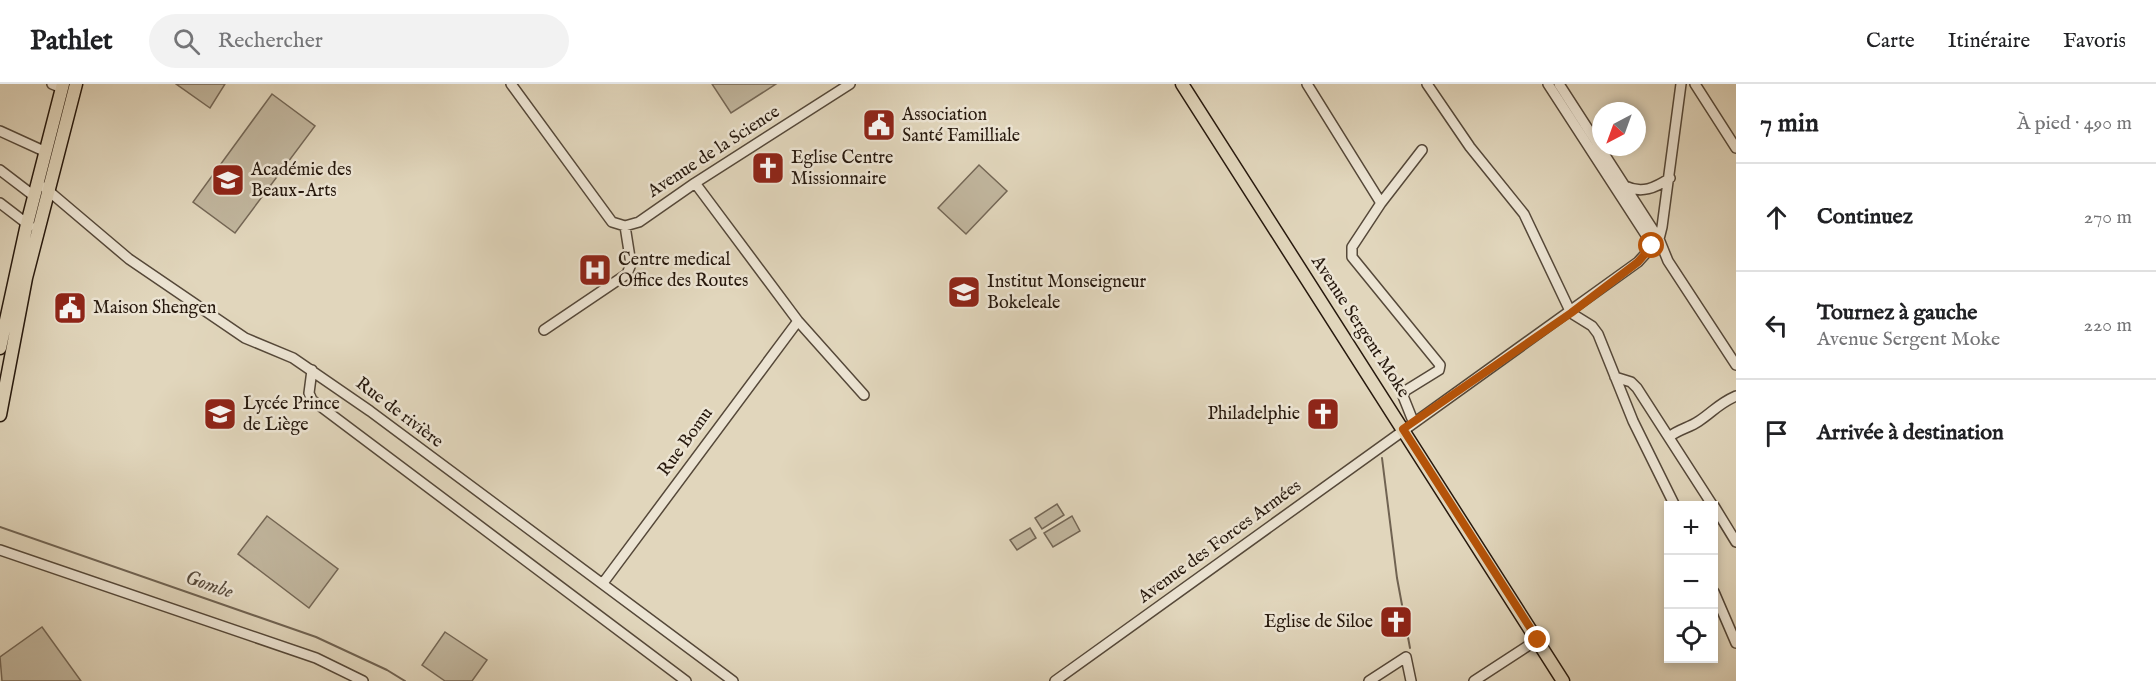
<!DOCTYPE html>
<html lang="fr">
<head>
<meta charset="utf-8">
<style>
	:root { --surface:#fff; --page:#f2f2f2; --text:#202124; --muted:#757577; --line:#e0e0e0 }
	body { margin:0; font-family:"IM FELL English",serif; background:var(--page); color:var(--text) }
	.controls { position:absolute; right:18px; bottom:18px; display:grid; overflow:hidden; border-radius:0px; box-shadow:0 3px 9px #0003 }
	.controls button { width:54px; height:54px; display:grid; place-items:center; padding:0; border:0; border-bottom:2px solid var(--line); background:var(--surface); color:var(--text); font:30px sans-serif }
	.compass { position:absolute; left:1592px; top:18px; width:54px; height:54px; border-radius:50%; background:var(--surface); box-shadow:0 3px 9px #0003; rotate:221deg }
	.stop { position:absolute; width:18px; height:18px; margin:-14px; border:4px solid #b45309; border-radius:50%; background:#fff }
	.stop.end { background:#b45309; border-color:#fff; box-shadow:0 2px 6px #0008 }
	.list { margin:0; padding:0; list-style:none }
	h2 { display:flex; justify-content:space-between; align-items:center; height:78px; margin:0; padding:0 24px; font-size:26px }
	h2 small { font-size:20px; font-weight:400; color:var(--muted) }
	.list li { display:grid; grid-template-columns:39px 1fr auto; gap:18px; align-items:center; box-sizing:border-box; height:108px; padding:0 24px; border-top:2px solid var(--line) }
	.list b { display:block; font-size:22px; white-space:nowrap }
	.list p { margin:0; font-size:20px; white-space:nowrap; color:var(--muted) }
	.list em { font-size:20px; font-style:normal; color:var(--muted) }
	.icon { flex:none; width:33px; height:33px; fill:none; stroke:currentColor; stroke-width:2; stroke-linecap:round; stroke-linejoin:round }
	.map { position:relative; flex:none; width:1736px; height:597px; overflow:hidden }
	header { display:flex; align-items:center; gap:36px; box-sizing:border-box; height:84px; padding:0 30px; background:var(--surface); border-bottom:2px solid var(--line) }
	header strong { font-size:28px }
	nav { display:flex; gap:33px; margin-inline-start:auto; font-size:21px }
	.search { width:420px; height:54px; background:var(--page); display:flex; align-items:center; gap:15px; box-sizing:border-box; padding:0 21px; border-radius:33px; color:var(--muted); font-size:22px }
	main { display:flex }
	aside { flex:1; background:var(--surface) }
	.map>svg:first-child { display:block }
</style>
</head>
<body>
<header>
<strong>Pathlet</strong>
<div class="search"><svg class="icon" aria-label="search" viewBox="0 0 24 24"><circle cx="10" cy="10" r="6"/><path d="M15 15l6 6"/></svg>Rechercher</div>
<nav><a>Carte</a><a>Itinéraire</a><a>Favoris</a></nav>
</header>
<main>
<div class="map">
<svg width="1736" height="597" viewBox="0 0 1736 597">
	<rect width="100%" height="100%" fill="#e1d6bc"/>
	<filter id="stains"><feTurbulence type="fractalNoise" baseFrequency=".00333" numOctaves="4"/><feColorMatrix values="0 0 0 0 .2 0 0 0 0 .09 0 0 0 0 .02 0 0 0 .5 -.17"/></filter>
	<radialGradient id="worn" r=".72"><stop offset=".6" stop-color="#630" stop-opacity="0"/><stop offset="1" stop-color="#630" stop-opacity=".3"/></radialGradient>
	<path fill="#c1b69e" stroke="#746756" stroke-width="1.5" d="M 176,0 L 225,0 L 210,24 Z
		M 712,0 L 776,0 L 731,29 Z
		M 272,10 L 315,42 L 235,149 L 193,118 Z
		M 979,81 L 1007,107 L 966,150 L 938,124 Z
		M 1057,420 L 1064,431 L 1042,445 L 1035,434 Z
		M 267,432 L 338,485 L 309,524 L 238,470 Z
		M 1072,432 L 1080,447 L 1053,463 L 1044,449 Z
		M 1030,444 L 1036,454 L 1017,466 L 1010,456 Z
		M 42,543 L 81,597 L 2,597 L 0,573 Z
		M 445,548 L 487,576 L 472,597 L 445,597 L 422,581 Z"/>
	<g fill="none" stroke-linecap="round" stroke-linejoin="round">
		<path stroke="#706352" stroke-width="2" d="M 1382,374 L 1397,494 L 1410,564
			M 0,443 L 316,553 L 387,586 L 405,597"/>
		<g stroke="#554839" stroke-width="12">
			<path id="minor" d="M 52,0 L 62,4
				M 511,0 L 612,138 L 625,142 L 639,138 L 695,99 L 850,0
				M 1307,0 L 1381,119 L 1352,163 L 1352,173 L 1440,281 L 1439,286 L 1405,307 L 1403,312 L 1413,337
				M 1427,0 L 1470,63 L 1524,130 L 1571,229 L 1592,242 L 1598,250 L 1633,337 L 1675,422
				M 1548,0 L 1655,165
				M 1559,0 L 1659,155 L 1668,177 L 1736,281
				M 1695,0 L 1736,64
				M 0,47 L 46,68
				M 0,86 L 34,112
				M 695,99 L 798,237 L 864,311
				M 1625,102 C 1642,110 1655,104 1670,94
				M 44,103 L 129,175 L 245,254 L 293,274 L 370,327 L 733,597
				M 0,119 L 30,142
				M 1381,119 L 1422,66
				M 544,246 L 627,190 L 631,180 L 625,142
				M 312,286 L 309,309 L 312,316 L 686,597
				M 1615,293 L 1631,298 L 1637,304 L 1713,422
				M 1669,353 C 1679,345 1689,344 1699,337 C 1714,327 1718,320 1736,312
				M 1714,422 L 1736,458
				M 0,466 L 316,574 L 363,597
				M 603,499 L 798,237
				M 1714,508 L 1736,559
				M 1055,597 L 1638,178 L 1659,155 L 1662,143 L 1681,0
				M 1369,597 L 1406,573 L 1411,597
				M 1474,597 L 1537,556"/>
		</g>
		<g stroke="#26180d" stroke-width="15">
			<path id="major" d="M 1182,0 L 1563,597
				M 0,264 L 27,140 L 63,0
				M 0,331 L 26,194 L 76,0"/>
		</g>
		<use href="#minor" stroke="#ece4d3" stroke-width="9"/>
		<use href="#major" stroke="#e1d6bc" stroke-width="12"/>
	</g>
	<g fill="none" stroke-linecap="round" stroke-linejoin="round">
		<path stroke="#b45309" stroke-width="8" d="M 1538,556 L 1403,345 L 1571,229 L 1638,178 L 1652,162"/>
	</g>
	<defs>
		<g id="civic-square" transform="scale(1.725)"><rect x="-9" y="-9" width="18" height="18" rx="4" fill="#8f2418" stroke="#ece4d3"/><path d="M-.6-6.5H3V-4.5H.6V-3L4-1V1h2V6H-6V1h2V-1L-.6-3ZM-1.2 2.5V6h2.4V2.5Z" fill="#fff"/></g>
		<g id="church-square" transform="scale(1.725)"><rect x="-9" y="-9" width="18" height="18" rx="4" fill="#8f2418" stroke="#ece4d3"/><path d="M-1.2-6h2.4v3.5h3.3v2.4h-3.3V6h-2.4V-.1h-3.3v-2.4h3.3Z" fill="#fff"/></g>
		<g id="university-square" transform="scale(1.725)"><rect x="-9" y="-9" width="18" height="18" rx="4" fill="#8f2418" stroke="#ece4d3"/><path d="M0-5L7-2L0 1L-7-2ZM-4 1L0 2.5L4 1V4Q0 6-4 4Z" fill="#fff"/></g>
		<g id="hospital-square" transform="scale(1.725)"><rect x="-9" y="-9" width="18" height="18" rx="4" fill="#8f2418" stroke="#ece4d3"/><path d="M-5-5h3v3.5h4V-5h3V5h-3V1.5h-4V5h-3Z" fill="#fff"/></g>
		<g id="school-square" transform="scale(1.725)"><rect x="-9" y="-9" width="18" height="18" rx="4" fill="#8f2418" stroke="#ece4d3"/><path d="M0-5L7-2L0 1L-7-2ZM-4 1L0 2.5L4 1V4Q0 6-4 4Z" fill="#fff"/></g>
	</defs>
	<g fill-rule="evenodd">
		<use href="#civic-square" x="879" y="41"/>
		<use href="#church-square" x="768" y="84"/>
		<use href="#university-square" x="228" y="96"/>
		<use href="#hospital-square" x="595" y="186"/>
		<use href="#school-square" x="964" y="208"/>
		<use href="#civic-square" x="70" y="224"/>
		<use href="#school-square" x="220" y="330"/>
		<use href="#church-square" x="1323" y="330"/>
		<use href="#church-square" x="1396" y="538"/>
	</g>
	<g text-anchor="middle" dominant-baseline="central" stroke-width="5" stroke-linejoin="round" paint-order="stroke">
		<g font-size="18" fill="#26180d" stroke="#ece4d3" text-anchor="start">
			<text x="902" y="31">Association<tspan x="902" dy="21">Santé Familliale</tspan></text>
			<text x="791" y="74">Eglise Centre<tspan x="791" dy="21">Missionnaire</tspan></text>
			<text x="251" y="86">Académie des<tspan x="251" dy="21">Beaux-Arts</tspan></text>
			<text x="618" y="176">Centre medical<tspan x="618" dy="21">Office des Routes</tspan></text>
			<text x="987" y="198">Institut Monseigneur<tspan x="987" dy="21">Bokeleale</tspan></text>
			<text x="93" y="224">Maison Shengen</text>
			<text x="243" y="320">Lycée Prince<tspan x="243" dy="21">de Liège</tspan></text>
			<text x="1300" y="330" text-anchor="end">Philadelphie</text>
			<text x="1373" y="538" text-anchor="end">Eglise de Siloe</text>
		</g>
		<g font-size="18" fill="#26180d" stroke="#ece4d3">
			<text transform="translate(714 68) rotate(-33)">Avenue de la Science</text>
			<text transform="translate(1360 243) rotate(57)">Avenue Sergent Moke</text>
			<text transform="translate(399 329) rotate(37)">Rue de rivière</text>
			<text transform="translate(686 358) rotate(-54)">Rue Bomu</text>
			<text transform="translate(1220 458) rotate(-36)">Avenue des Forces Armées</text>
		</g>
		<g font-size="20" font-style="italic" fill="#574a3b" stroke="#ece4d3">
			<text transform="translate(209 501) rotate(19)">Gombe</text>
		</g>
	</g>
	<rect width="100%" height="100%" filter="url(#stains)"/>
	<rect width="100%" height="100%" fill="url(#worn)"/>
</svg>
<div class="controls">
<button>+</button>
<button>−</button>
<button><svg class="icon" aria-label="locate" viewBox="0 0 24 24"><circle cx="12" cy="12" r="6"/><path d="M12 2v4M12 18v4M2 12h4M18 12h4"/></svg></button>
</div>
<svg class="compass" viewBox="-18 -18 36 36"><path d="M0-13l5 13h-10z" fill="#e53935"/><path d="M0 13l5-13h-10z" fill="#757577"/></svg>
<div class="stop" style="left:1652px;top:162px"></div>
<div class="stop end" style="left:1538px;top:556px"></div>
</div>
<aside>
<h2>7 min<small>À pied · 490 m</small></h2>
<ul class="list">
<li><svg class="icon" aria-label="ahead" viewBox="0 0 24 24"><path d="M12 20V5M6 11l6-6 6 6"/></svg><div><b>Continuez</b></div><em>270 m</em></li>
<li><svg class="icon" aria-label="left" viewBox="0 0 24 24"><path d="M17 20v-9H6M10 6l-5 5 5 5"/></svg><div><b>Tournez à gauche</b><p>Avenue Sergent Moke</p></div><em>220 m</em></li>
<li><svg class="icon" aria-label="arrive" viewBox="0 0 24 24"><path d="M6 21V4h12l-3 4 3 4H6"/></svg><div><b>Arrivée à destination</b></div></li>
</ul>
</aside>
</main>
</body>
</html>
